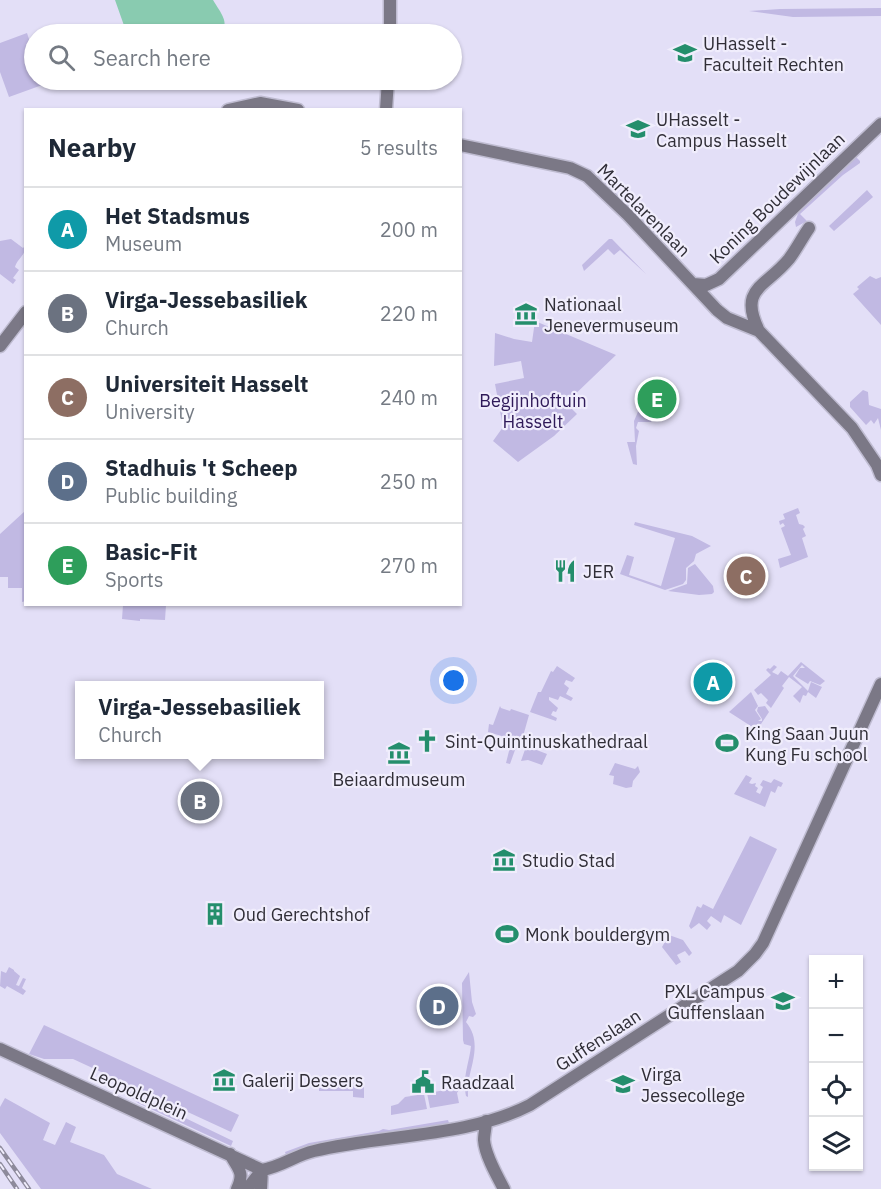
<!DOCTYPE html>
<html lang="en">
<head>
<meta charset="utf-8">
<style>
	:root { --surface:#fff; --page:#f6f6f7; --text:#1f2937; --muted:#747a83; --line:#e0e1e3; --accent:#2563eb }
	body { margin:0; font-family:"IBM Plex Sans",sans-serif; background:var(--page); color:var(--text) }
	.controls { position:absolute; right:18px; bottom:18px; display:grid; overflow:hidden; border-radius:0px; box-shadow:0 2px 4px #0004 }
	.controls button { width:54px; height:54px; display:grid; place-items:center; padding:0; border:0; border-bottom:2px solid var(--line); background:var(--surface); color:var(--text); font:30px sans-serif }
	.you { position:absolute; left:454px; top:681px; width:21px; height:21px; margin:-15px; border:4px solid #fff; border-radius:50%; background:#1a73e8; box-shadow:0 0 0 9px #1a73e833 }
	.badge { display:grid; place-items:center; width:39px; height:39px; border-radius:50%; background:var(--accent); color:#fff; font-size:20px; font-weight:700 }
	.pin { position:absolute; translate:-50% -50%; border:3px solid #fff; box-shadow:0 2px 6px #0006 }
	.popup { position:absolute; left:75px; top:681px; width:249px; height:78px; box-sizing:border-box; display:grid; place-content:center; border-radius:0px; background:var(--surface); filter:drop-shadow(0 2px 4px #0005); font-size:20px; white-space:nowrap; color:var(--muted) }
	.popup b { font-size:22px; color:var(--text) }
	.popup::after { content:''; position:absolute; left:50%; top:100%; margin-left:-12px; border:12px solid transparent; border-top-color:var(--surface) }
	.list { margin:0; padding:0; list-style:none }
	h2 { display:flex; justify-content:space-between; align-items:center; height:78px; margin:0; padding:0 24px; font-size:26px }
	h2 small { font-size:20px; font-weight:400; color:var(--muted) }
	.list li { display:grid; grid-template-columns:39px 1fr auto; gap:18px; align-items:center; box-sizing:border-box; height:84px; padding:0 24px; border-top:2px solid var(--line) }
	.list b { display:block; font-size:22px; white-space:nowrap }
	.list p { margin:0; font-size:20px; white-space:nowrap; color:var(--muted) }
	.list em { font-size:20px; font-style:normal; color:var(--muted) }
	.icon { flex:none; width:33px; height:33px; fill:none; stroke:currentColor; stroke-width:2; stroke-linecap:round; stroke-linejoin:round }
	.map { position:relative; flex:none; width:881px; height:1189px; overflow:hidden }
	.search { position:absolute; background:var(--surface); box-shadow:0 2px 4px #0004; left:24px; top:24px; width:438px; height:66px; display:flex; align-items:center; gap:15px; box-sizing:border-box; padding:0 21px; border-radius:33px; color:var(--muted); font-size:22px }
	.panel { position:absolute; background:var(--surface); box-shadow:0 2px 4px #0004; left:24px; top:108px; width:438px; height:498px; border-radius:0px }
	.map>svg:first-child { display:block }
</style>
</head>
<body>
<div class="map">
<svg width="881" height="1189" viewBox="0 0 881 1189">
	<rect width="100%" height="100%" fill="#e3dff7"/>
	<path fill="#c1b9e3" d="M 881,8 L 881,16 L 793,17 L 749,11 L 780,9 Z
		M 27,33 L 34,54 L 34,80 L 44,80 L 45,84 L 9,97 L 0,72 L 0,43 Z
		M 856,157 L 860,161 L 860,163 L 843,175 L 800,214 L 807,221 L 796,227 L 795,222 L 799,211 Z
		M 867,190 L 873,197 L 834,231 L 829,226 Z
		M 11,239 L 23,248 L 26,245 C 26,255 17,259 15,267 L 19,270 L 13,278 L 16,280 L 13,284 L 0,274 L 0,241 Z
		M 609,239 L 612,239 L 646,274 L 620,250 L 614,255 L 608,249 L 584,271 L 582,265 Z
		M 870,276 L 876,279 L 881,277 L 881,325 L 853,294 L 859,289 L 857,287 Z
		M 535,321 L 616,355 L 566,403 L 577,414 L 554,436 L 518,462 L 493,441 L 503,427 L 495,384 L 524,378 L 521,361 L 494,366 L 495,333 L 514,339 L 532,342 Z
		M 863,390 L 868,392 L 869,405 L 881,409 L 881,430 L 878,418 L 874,424 L 871,420 L 866,425 L 850,407 L 850,402 Z
		M 640,407 L 652,410 L 651,422 L 638,422 L 636,428 L 639,431 L 636,446 L 637,465 L 633,464 L 627,442 L 635,442 L 634,421 Z
		M 798,508 L 800,513 L 796,515 L 799,524 L 803,525 L 805,527 L 803,529 L 806,536 L 802,538 L 808,557 L 780,568 L 778,559 L 791,555 L 781,528 L 785,526 L 783,523 L 780,525 L 779,521 L 785,519 L 783,514 Z
		M 25,511 L 26,601 L 22,602 L 22,588 L 8,588 L 8,577 L 0,577 L 0,534 Z
		M 635,522 L 692,536 L 711,546 L 696,554 L 694,561 L 686,568 L 686,580 L 683,584 L 665,590 L 620,574 L 627,555 L 634,557 L 629,575 L 661,586 L 675,538 L 634,525 Z
		M 695,564 L 713,586 L 714,592 L 712,594 L 699,595 L 668,591 L 687,584 L 688,568 Z
		M 123,605 L 166,605 L 165,620 L 140,619 L 140,621 L 122,619 Z
		M 801,662 L 825,681 L 820,685 L 810,681 L 808,684 L 795,676 L 800,668 L 805,668 L 802,665 L 793,676 L 808,691 L 811,682 L 822,687 L 816,698 L 808,692 L 806,696 L 803,695 L 800,703 L 793,696 L 802,687 L 789,677 L 782,686 L 784,688 L 771,708 L 766,703 L 768,700 L 761,693 L 758,695 L 754,690 L 771,675 L 766,670 L 768,668 L 770,669 L 774,665 L 777,667 L 772,672 L 778,675 L 781,671 L 788,676 Z
		M 557,666 L 575,678 L 572,682 L 566,680 L 564,684 L 569,688 L 566,694 L 573,698 L 571,701 L 560,696 L 558,700 L 549,697 L 549,700 L 558,708 L 556,712 L 553,711 L 551,715 L 557,718 L 556,721 L 530,712 L 538,692 L 541,692 L 551,671 L 553,672 Z
		M 751,692 L 758,706 L 755,710 L 761,719 L 758,721 L 762,721 L 762,719 L 757,711 L 758,707 L 765,706 L 769,712 L 757,730 L 729,712 Z
		M 500,706 L 501,708 L 510,711 L 511,709 L 529,715 L 520,747 L 515,750 L 510,764 L 506,763 L 512,739 L 488,732 L 489,724 L 493,725 Z
		M 530,735 L 532,735 L 530,742 L 535,743 L 537,737 L 548,739 L 546,746 L 537,743 L 534,749 L 547,754 L 542,765 L 528,760 L 521,761 Z
		M 615,763 L 635,769 L 638,766 L 640,772 L 633,781 L 632,787 L 626,788 L 613,784 L 614,776 L 609,775 Z
		M 746,775 L 752,778 L 749,783 L 752,784 L 756,783 L 755,786 L 758,788 L 756,792 L 760,794 L 763,787 L 760,785 L 763,780 L 771,783 L 774,779 L 783,783 L 781,787 L 778,786 L 775,793 L 771,791 L 765,807 L 734,794 Z
		M 750,836 L 777,849 L 741,925 L 724,915 L 721,923 L 711,916 L 707,921 L 711,925 L 707,930 L 699,923 L 691,929 L 689,926 L 697,906 L 701,908 L 703,904 L 713,909 Z
		M 669,935 L 683,940 L 692,953 L 689,956 L 685,951 L 677,955 L 681,962 L 676,965 L 662,947 Z
		M 9,967 L 14,970 L 14,971 L 20,976 L 16,985 L 19,986 L 23,978 L 26,979 L 22,988 L 26,991 L 23,995 L 7,986 L 5,989 L 0,986 L 1,971 L 6,973 Z
		M 469,972 L 472,1002 L 476,1014 L 473,1017 L 469,1016 L 466,1022 C 480,1039 474,1057 469,1078 C 467,1084 468,1091 468,1097 L 466,1096 C 462,1078 469,1064 471,1046 L 464,1044 L 463,1040 L 462,983 Z
		M 44,1025 L 239,1115 L 231,1132 L 73,1059 L 44,1059 L 29,1054 Z
		M 458,1080 L 461,1086 L 457,1093 L 459,1103 L 430,1108 L 427,1093 L 459,1088 Z
		M 364,1083 L 364,1098 L 353,1097 L 353,1091 L 319,1091 L 319,1085 Z
		M 127,1090 L 233,1141 L 231,1146 L 138,1103 L 125,1092 Z
		M 424,1094 L 427,1109 L 391,1115 L 391,1106 L 398,1104 L 405,1097 Z
		M 5,1098 L 50,1123 L 43,1140 L 55,1145 L 66,1122 L 76,1127 L 70,1142 L 104,1155 L 117,1174 L 152,1189 L 41,1189 L 0,1133 L 0,1107 Z
		M 448,1120 L 449,1123 L 313,1146 L 286,1155 L 285,1152 L 309,1143 L 379,1131 L 383,1129 L 389,1130 Z"/>
	<path fill="#89cbb0" d="M 115,0 L 213,0 C 220,12 233,26 217,34 L 127,34 Z"/>
	<g fill="none" stroke-linecap="round" stroke-linejoin="round">
		<g stroke="#bfbcd1" stroke-width="15">
			<path id="secondary" d="M 390,34 L 390,0
				M 228,110 L 260,103 L 298,110
				M 386,110 L 388,80
				M 460,145 L 570,168 L 587,176 L 628,215 L 717,310 L 727,318 L 759,331 L 852,428 L 877,465 L 881,475
				M 693,284 L 706,285 L 719,279 L 881,124
				M 759,331 C 738,288 765,288 789,259 C 796,250 802,238 809,228
				M 0,346 L 26,312
				M 0,1049 L 262,1170
				M 486,1121 C 486,1127 484,1134 484,1140 C 485,1155 497,1176 504,1189
				M 230,1154 C 238,1169 245,1172 237,1189
				M 262,1170 C 281,1167 296,1155 314,1151 C 384,1134 466,1138 530,1105 L 738,971 L 755,954 L 763,943 L 881,684
				M 247,1189 L 262,1170
				M 261,1189 L 262,1170"/>
		</g>
		<use href="#secondary" stroke="#7b7886" stroke-width="12"/>
		<g stroke="#8d8a9b" stroke-width="4.5">
			<path id="rail" d="M 0,1148 L 29,1189
				M 0,1164 L 17,1189"/>
		</g>
		<use href="#rail" stroke="#f0edfc" stroke-width="2" stroke-dasharray="7" stroke-linecap="butt"/>
	</g>
	<defs>
		<g id="university-bare" transform="scale(1.8)"><path d="M0-5L7-2L0 1L-7-2ZM-4 1L0 2.5L4 1V4Q0 6-4 4Z" fill="#248e6c" stroke="#f0edfc" stroke-width="2.5" paint-order="stroke"/></g>
		<g id="museum-bare" transform="scale(1.8)"><path d="M0-6L6-3V-2H-6V-3ZM-5-1h2V3h-2ZM-1-1h2V3h-2ZM3-1h2V3H3ZM-6 4H6V6H-6Z" fill="#248e6c" stroke="#f0edfc" stroke-width="2.5" paint-order="stroke"/></g>
		<g id="restaurant-bare" transform="scale(1.8)"><path d="M-5-6h1v4h1v-4h1v4h1v-4h1v5L-1.5 .5V6h-2V.5L-5-1ZM5-6V6H3V1.5H1.5Q1.5-4 5-6Z" fill="#248e6c" stroke="#f0edfc" stroke-width="2.5" paint-order="stroke"/></g>
		<g id="church-bare" transform="scale(1.8)"><path d="M-1.2-6h2.4v3.5h3.3v2.4h-3.3V6h-2.4V-.1h-3.3v-2.4h3.3Z" fill="#248e6c" stroke="#f0edfc" stroke-width="2.5" paint-order="stroke"/></g>
		<g id="stadium-bare" transform="scale(1.8)"><path d="M0-5a6.5 5 0 1 0 0 10a6.5 5 0 1 0 0-10ZM-3.5-1.8h7v3.6h-7Z" fill="#248e6c" stroke="#f0edfc" stroke-width="2.5" paint-order="stroke"/></g>
		<g id="building-bare" transform="scale(1.8)"><path d="M-4-6H4V6H1V3H-1V6H-4ZM-2.5-4.3h1.7v1.8h-1.7ZM.8-4.3h1.7v1.8H.8ZM-2.5-1h1.7V.8h-1.7ZM.8-1h1.7V.8H.8Z" fill="#248e6c" stroke="#f0edfc" stroke-width="2.5" paint-order="stroke"/></g>
		<g id="civic-bare" transform="scale(1.8)"><path d="M-.6-6.5H3V-4.5H.6V-3L4-1V1h2V6H-6V1h2V-1L-.6-3ZM-1.2 2.5V6h2.4V2.5Z" fill="#248e6c" stroke="#f0edfc" stroke-width="2.5" paint-order="stroke"/></g>
		<g id="school-bare" transform="scale(1.8)"><path d="M0-5L7-2L0 1L-7-2ZM-4 1L0 2.5L4 1V4Q0 6-4 4Z" fill="#248e6c" stroke="#f0edfc" stroke-width="2.5" paint-order="stroke"/></g>
	</defs>
	<g fill-rule="evenodd">
		<use href="#university-bare" x="685" y="53"/>
		<use href="#university-bare" x="638" y="129"/>
		<use href="#museum-bare" x="526" y="314"/>
		<use href="#restaurant-bare" x="565" y="571"/>
		<use href="#church-bare" x="427" y="741"/>
		<use href="#stadium-bare" x="727" y="743"/>
		<use href="#museum-bare" x="399" y="753"/>
		<use href="#museum-bare" x="504" y="860"/>
		<use href="#building-bare" x="215" y="914"/>
		<use href="#stadium-bare" x="507" y="934"/>
		<use href="#university-bare" x="783" y="1001"/>
		<use href="#museum-bare" x="224" y="1080"/>
		<use href="#civic-bare" x="423" y="1082"/>
		<use href="#school-bare" x="623" y="1084"/>
	</g>
	<g text-anchor="middle" dominant-baseline="central" stroke-width="4.5" stroke-linejoin="round" paint-order="stroke">
		<g font-size="18" fill="#302e37" stroke="#f0edfc" text-anchor="start">
			<text x="703" y="43">UHasselt -<tspan x="703" dy="21">Faculteit Rechten</tspan></text>
			<text x="656" y="119">UHasselt -<tspan x="656" dy="21">Campus Hasselt</tspan></text>
			<text x="544" y="304">Nationaal<tspan x="544" dy="21">Jenevermuseum</tspan></text>
			<text x="583" y="571">JER</text>
			<text x="745" y="733">King Saan Juun<tspan x="745" dy="21">Kung Fu school</tspan></text>
			<text x="445" y="741">Sint-Quintinuskathedraal</text>
			<text x="399" y="779" text-anchor="middle">Beiaardmuseum</text>
			<text x="522" y="860">Studio Stad</text>
			<text x="233" y="914">Oud Gerechtshof</text>
			<text x="525" y="934">Monk bouldergym</text>
			<text x="765" y="991" text-anchor="end">PXL Campus<tspan x="765" dy="21">Guffenslaan</tspan></text>
			<text x="641" y="1074">Virga<tspan x="641" dy="21">Jessecollege</tspan></text>
			<text x="242" y="1080">Galerij Dessers</text>
			<text x="441" y="1082">Raadzaal</text>
		</g>
		<g font-size="18" fill="#302e37" stroke="#f0edfc">
			<text transform="translate(777 198) rotate(-44)">Koning Boudewijnlaan</text>
			<text transform="translate(644 210) rotate(45)">Martelarenlaan</text>
			<text transform="translate(598 1040) rotate(-33)">Guffenslaan</text>
			<text transform="translate(139 1093) rotate(24)">Leopoldplein</text>
		</g>
		<g font-size="18" fill="#2f1a59" stroke="#f0edfc">
			<text x="533" y="400">Begijnhoftuin<tspan x="533" dy="21">Hasselt</tspan></text>
		</g>
	</g>
</svg>
<div class="controls">
<button>+</button>
<button>−</button>
<button><svg class="icon" aria-label="locate" viewBox="0 0 24 24"><circle cx="12" cy="12" r="6"/><path d="M12 2v4M12 18v4M2 12h4M18 12h4"/></svg></button>
<button><svg class="icon" aria-label="layers" viewBox="0 0 24 24"><path d="M12 4l9 5-9 5-9-5zM3 14l9 5 9-5"/></svg></button>
</div>
<div class="you"></div>
<div class="pin badge" style="left:713px;top:682px;background:#0f9aa8">A</div>
<div class="pin badge" style="left:200px;top:801px;background:#6b7280">B</div>
<div class="popup"><b>Virga-Jessebasiliek</b>Church</div>
<div class="pin badge" style="left:746px;top:576px;background:#8d6e63">C</div>
<div class="pin badge" style="left:439px;top:1006px;background:#5c6f8a">D</div>
<div class="pin badge" style="left:657px;top:399px;background:#2e9e5b">E</div>
<div class="search"><svg class="icon" aria-label="search" viewBox="0 0 24 24"><circle cx="10" cy="10" r="6"/><path d="M15 15l6 6"/></svg>Search here</div>
<section class="panel">
<h2>Nearby<small>5 results</small></h2>
<ul class="list">
<li><span class="badge" style="background:#0f9aa8">A</span><div><b>Het Stadsmus</b><p>Museum</p></div><em>200 m</em></li>
<li><span class="badge" style="background:#6b7280">B</span><div><b>Virga-Jessebasiliek</b><p>Church</p></div><em>220 m</em></li>
<li><span class="badge" style="background:#8d6e63">C</span><div><b>Universiteit Hasselt</b><p>University</p></div><em>240 m</em></li>
<li><span class="badge" style="background:#5c6f8a">D</span><div><b>Stadhuis 't Scheep</b><p>Public building</p></div><em>250 m</em></li>
<li><span class="badge" style="background:#2e9e5b">E</span><div><b>Basic-Fit</b><p>Sports</p></div><em>270 m</em></li>
</ul>
</section>
</div>
</body>
</html>
